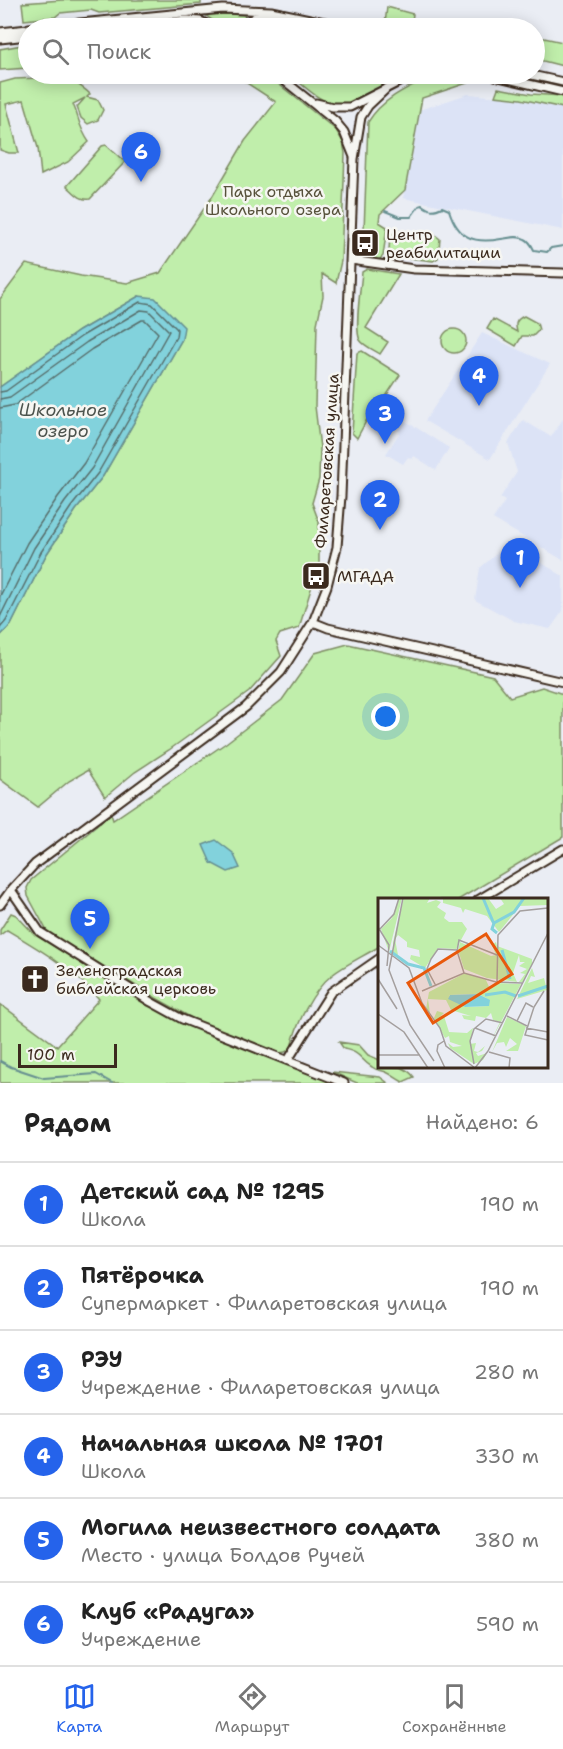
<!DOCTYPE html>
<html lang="ru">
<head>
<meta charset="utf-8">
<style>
	:root { --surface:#fff; --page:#f6f6f6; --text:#222; --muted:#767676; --line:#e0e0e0; --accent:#2563eb }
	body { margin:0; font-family:"Shantell Sans",sans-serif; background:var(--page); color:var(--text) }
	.scale { position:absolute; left:18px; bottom:15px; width:99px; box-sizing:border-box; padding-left:6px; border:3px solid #3b2a1e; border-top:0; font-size:16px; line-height:21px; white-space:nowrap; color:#3b2a1e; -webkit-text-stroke:4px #f6f6f2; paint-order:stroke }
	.you { position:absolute; left:386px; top:717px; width:21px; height:21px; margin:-15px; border:4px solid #fff; border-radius:50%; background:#1a73e8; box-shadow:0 0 0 9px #1a73e833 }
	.badge { display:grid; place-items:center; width:39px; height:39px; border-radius:50%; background:var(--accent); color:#fff; font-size:20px; font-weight:700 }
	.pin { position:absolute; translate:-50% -50px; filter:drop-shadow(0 2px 3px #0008) }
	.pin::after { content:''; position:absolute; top:32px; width:21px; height:18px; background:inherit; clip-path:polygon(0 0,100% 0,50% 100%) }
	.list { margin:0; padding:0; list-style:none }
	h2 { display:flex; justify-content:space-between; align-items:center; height:78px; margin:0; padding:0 24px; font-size:26px }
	h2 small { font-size:20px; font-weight:400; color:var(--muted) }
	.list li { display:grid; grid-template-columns:39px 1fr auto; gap:18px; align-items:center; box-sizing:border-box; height:84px; padding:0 24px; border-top:2px solid var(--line) }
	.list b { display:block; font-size:22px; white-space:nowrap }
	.list p { margin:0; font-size:20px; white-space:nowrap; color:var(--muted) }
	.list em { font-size:20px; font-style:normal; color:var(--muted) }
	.icon { flex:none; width:33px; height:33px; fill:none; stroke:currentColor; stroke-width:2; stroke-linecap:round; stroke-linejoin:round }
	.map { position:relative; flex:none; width:563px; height:1083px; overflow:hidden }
	.search { position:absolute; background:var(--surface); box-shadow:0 3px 15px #0003; left:18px; right:18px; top:18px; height:66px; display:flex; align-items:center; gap:15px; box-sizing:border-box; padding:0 21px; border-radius:33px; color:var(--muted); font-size:22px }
	.sheet { height:582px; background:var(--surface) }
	nav { display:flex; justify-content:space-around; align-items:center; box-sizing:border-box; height:84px; border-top:2px solid var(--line); background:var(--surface); font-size:16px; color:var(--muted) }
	nav a { display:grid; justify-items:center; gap:3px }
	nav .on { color:var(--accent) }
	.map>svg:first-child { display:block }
</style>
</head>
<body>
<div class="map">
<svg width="563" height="1083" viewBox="0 0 563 1083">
	<rect width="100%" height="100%" fill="#eaedf4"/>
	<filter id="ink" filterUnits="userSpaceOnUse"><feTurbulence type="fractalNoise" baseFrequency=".0167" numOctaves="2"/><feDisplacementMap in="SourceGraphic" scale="12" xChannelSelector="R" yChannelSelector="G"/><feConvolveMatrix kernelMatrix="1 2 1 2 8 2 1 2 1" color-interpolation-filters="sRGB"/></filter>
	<g filter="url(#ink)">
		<path fill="#dce3f6" d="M 468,94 L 522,99 L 563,108 L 563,230 L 403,198 L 419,110 Z
			M 482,333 L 550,364 L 490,459 L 425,421 Z
			M 563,419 L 563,560 L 493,519 L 505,501 L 500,498 L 517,472 L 508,443 L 523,420 L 551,437 Z
			M 404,420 L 449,448 L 436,470 L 414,456 L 412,459 L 408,457 L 403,464 L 386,454 L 400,432 L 398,430 Z
			M 509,543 L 563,576 L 563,611 L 550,629 L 514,621 L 475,600 L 480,568 Z"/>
		<path fill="#c0eeab" stroke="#7e8c64" stroke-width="1.5" d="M 62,0 L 201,0 L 201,4 L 99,13 L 91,10 L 60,13 L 55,17 L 24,20 L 22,3 Z
			M 387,7 L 413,14 L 411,28 L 385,24 Z
			M 227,14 L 245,15 L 241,28 L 224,28 L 205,15 Z
			M 263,17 L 279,18 L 331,28 L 252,28 L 255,23 Z
			M 535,36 L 563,42 L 563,66 L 535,59 Z
			M 28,44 L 28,68 L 0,70 L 0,49 Z
			M 233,74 L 265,74 L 271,78 L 336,130 L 343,142 L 345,153 L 341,261 L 336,283 L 322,274 L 323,296 L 317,324 L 315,406 L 320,448 L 319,479 L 312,503 L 319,522 L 319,563 L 299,628 L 280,634 L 276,641 L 281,656 L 249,692 L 169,750 L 135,772 L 105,797 L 88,770 L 69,781 L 38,807 L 0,779 L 0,636 L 11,625 L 46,555 L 76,510 L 103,476 L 182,339 L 139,296 L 79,331 L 0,387 L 0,299 L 26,264 L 81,276 L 127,283 L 160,273 L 212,197 L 245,141 L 276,102 Z
			M 289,74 L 400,74 C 381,86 356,108 332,103 C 317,100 301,83 289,74 Z
			M 436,74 L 462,74 L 467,83 L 422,98 L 405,190 L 380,214 L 379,222 L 387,227 L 383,256 L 378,261 L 363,258 L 368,122 C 383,97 411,86 436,74 Z
			M 62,77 L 72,78 C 77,86 84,87 90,94 L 87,97 L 98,100 L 103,110 L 98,120 L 88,124 L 81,118 L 77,107 L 85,98 L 73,104 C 80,120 78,126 89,142 L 68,162 L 41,175 L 38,148 L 24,100 L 6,104 L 19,153 L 9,153 L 0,150 L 0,83 L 15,79 Z
			M 498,88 L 531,94 L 563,96 L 563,108 L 521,99 L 495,96 Z
			M 106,145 L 125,162 L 90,199 C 80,201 74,192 67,186 L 102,146 Z
			M 397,231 L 435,235 L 440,239 L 438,258 L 433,261 L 393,256 L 389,250 L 390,235 Z
			M 367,269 L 399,274 L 366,328 L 388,342 L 380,354 C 374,350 364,346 360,340 C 354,330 361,285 362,272 Z
			M 524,316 L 537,323 L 539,330 L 533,336 L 522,336 L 516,346 L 487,329 L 493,319 L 517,332 C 515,324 515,320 524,316 Z
			M442 341a12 12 0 1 1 24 0a12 12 0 1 1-24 0Z
			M 362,351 L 400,375 L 375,413 L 371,412 L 357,438 L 352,433 L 357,353 Z
			M 348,644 L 493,676 L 510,697 L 542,687 L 563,694 L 563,837 L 458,900 L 380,900 L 380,946 C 364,956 346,964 332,975 C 313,990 296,1024 291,1048 L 285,1052 L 279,1053 L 199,1022 L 156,998 L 48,933 L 28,896 L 27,888 L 31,880 L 111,814 L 113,820 L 226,743 L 282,700 L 315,653 Z
			M 11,913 L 16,915 L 35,935 L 168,1016 L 333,1083 L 0,1083 L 0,1004 L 57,1046 L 99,999 C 75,970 39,949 7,930 L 0,935 L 0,930 Z
			M 339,1042 L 359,1045 L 368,1055 L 380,1060 L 380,1066 C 394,1066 405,1065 414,1077 L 403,1082 C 397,1079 391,1074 386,1072 C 381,1070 377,1071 372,1067 C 358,1058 362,1053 344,1049 Z
			M 332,1072 L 380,1077 L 388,1083 L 357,1083 Z"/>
		<path fill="#82d2dc" stroke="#668f90" stroke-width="1.5" d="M 139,296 L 155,298 L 184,327 L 182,339 L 103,476 L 76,510 L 46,555 L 11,625 L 0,636 L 0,387 L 79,331 Z
			M 216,840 L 233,853 L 240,868 L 228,872 L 211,863 L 203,845 Z"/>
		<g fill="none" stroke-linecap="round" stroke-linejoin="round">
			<path stroke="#576d6a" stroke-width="1.5" d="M 0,392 L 6,391 L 82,336 L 140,302 L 152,304 L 177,329 L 176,337 L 98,473 L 71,507 L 41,552 L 6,621 L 0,628
				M 0,399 L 10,397 L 87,342 L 141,310 L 149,311 L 169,331 L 92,468 L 65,502 L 34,548 L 0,617
				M 0,408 L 15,405 L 92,349 L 142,320 L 145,320 L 158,333 L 84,463 L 58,497 L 27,543 L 0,596"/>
			<path stroke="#668f90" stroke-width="2" d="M 385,211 L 400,217 L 411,217 L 419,206 L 422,205 C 430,211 434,211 442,207 L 449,210 C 458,238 473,244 501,239 C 509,238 518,235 525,239 C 530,241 532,246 534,250 L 547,252 L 551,248 L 563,246
				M 0,1061 L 11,1067 L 44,1078 L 96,1074 L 112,1083"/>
			<g stroke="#3b2a1e" stroke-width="11">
				<path id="minor" d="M 29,28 L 223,9 L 271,11 L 353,28
					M 97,28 L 188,20 L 200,21 L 216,28
					M 245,28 C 251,14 260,16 274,15
					M 0,32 L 28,29
					M 0,39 L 28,36
					M 276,74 L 335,121 L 344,132 L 354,157
					M 486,74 L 563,92
					M 527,74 L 563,82
					M 316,103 L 333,107 L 350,107 L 399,82 L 423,74
					M 351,260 L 414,269 L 563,273
					M 313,622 L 328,628 L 563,682
					M 11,890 L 40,932 L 151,1002 L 182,1019 L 344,1083
					M 478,900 L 563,849
					M 0,905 L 11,890 L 35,864 L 246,707 L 281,672 L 313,622 L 327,586 L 337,547 L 341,496 L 354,159 L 361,117 L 368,106 L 386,89
					M 288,1060 L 331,992 L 380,958"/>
			</g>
			<use href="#minor" stroke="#f6f6f2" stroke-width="7"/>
		</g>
	</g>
	<defs>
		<g id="bus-square" transform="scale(1.5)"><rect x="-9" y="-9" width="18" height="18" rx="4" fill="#3b2a1e" stroke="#f6f6f2"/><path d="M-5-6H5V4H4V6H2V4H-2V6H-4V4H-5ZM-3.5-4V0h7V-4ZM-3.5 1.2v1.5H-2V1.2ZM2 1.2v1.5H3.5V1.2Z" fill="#fff"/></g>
		<g id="church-square" transform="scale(1.5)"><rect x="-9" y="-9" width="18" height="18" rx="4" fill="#3b2a1e" stroke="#f6f6f2"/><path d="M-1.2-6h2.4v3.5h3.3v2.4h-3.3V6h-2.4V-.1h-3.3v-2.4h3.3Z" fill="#fff"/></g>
	</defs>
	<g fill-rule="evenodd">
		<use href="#bus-square" x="365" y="243"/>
		<use href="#bus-square" x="316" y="576"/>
		<use href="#church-square" x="35" y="979"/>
	</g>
	<g text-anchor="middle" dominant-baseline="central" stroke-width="5" stroke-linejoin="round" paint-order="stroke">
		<g font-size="16" fill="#56513a" stroke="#f6f6f2">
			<text x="273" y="191">Парк отдыха<tspan x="273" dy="18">Школьного озера</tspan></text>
		</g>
		<g font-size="16" fill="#3b2a1e" stroke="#f6f6f2" text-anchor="start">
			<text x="386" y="234">Центр<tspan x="386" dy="18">реабилитации</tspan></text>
			<text x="337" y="576">МГАДА</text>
			<text x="56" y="970">Зеленоградская<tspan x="56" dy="18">библейская церковь</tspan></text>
		</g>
		<g font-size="16" fill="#3b2a1e" stroke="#f6f6f2">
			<text transform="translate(327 461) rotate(-86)">Филаретовская улица</text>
		</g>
		<g font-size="18" font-style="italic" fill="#4d544e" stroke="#f6f6f2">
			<text x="63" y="410">Школьное<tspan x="63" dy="21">озеро</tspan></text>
		</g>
	</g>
	<g transform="translate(378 898)">
		<rect width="170" height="170" fill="#eaedf4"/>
		<path d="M 21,0 L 24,0 L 11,54 L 3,31 L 14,20 ZM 26,0 L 52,0 L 49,5 L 58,2 L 63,4 L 59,9 L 68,15 L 66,20 L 71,24 L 84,24 L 89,31 L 78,51 L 60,50 L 47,70 L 32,61 L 33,57 L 42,59 L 41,52 L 29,49 L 29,44 L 20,37 L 17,41 L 20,57 L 15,54 L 15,44 ZM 65,0 L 110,0 L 118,11 L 126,6 L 122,0 L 169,0 L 169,7 L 142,8 L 121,34 L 109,18 L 87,11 L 85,15 L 83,10 L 65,5 ZM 82,44 L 113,58 L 118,57 L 114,47 L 118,44 L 119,48 L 154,61 L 154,66 L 145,84 L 141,84 L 147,76 L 142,75 L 149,71 L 141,68 L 147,64 L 142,64 L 141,57 L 135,75 L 139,84 L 109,80 L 86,71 L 80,52 ZM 154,70 L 157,79 L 153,78 L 150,85 L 166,80 L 169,92 L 139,101 ZM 87,75 L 108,82 L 112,91 L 118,85 L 143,86 L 113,143 L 122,124 L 115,122 L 113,115 L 108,120 L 98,118 L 97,123 L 86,121 L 84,117 L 93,118 L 73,112 L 68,102 L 50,101 L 52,115 L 48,111 L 51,94 ZM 100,96 L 108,100 L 111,108 L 87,109 L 71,97 ZM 59,113 L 66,115 L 62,119 L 66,118 L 71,134 L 89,135 L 95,130 L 92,146 L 98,145 L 96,153 L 100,154 L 107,148 L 104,153 L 98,155 L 100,158 L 109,155 L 105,162 L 96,166 L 72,150 L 70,145 L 75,149 L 84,148 L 72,144 L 71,138 L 67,140 L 56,120 ZM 129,119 L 148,128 L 140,153 L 128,153 L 139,146 L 132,140 L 128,149 L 126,144 L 119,145 L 114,154 Z" fill="#c0eeab" fill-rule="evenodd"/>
		<path d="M 100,96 L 112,102 L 111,108 L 87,109 L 70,101 L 72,97 Z" fill="#82d2dc"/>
		<path fill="none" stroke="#82d2dc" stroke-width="3" d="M 105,0 L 116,26M 119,35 L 114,31 L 116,25 L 136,14 L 146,0M 124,52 L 132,81M 12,53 L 30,66 L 46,70 L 53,88M 107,97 L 127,94 L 138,98M 140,98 L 170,88"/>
		<path fill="none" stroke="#a49f9e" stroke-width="1.5" d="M 25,0 L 11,72 L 32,127 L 56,163M 0,29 L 11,47 L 9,68M 0,33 L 16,16 L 21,0M 0,47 L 31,70 L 44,105 L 62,130 L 68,148 L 97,170M 86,75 L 79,53 L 81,42 L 119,57M 0,81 L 19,111M 119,84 L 120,37 L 142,13 L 170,10M 58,88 L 49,71 L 53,61 L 60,51 L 79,52M 44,93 L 86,75 L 118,84 L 144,85M 166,93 L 156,109 L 147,137 L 170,142M 0,116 L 26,134 L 50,170M 129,118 L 149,128M 139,123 L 148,105 L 155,109M 97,130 L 118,138M 148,130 L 170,134M 66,143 L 60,147 L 59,153 L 67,170M 111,154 L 132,160 L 131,170M 0,157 L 42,157M 96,166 L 92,143 L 96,131 L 108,121 L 125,125M 97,170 L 110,153 L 170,35"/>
		<path fill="#e8590c" fill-opacity="0.15" stroke="#e8590c" stroke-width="3" d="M 108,36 L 134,76 L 55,125 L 30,85 Z"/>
		<rect width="170" height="170" fill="none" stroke="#3b2a1e" stroke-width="3"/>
	</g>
</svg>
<div class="scale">100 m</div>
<div class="you"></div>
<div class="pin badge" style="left:520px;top:588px">1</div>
<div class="pin badge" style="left:380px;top:530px">2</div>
<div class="pin badge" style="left:385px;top:444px">3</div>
<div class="pin badge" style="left:479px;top:406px">4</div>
<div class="pin badge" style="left:90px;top:949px">5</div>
<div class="pin badge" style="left:141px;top:182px">6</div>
<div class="search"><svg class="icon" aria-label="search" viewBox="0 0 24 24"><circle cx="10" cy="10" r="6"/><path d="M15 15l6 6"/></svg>Поиск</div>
</div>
<section class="sheet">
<h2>Рядом<small>Найдено: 6</small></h2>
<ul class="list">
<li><span class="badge">1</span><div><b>Детский сад № 1295</b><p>Школа</p></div><em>190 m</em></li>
<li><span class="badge">2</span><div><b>Пятёрочка</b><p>Супермаркет · Филаретовская улица</p></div><em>190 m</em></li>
<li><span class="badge">3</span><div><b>РЭУ</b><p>Учреждение · Филаретовская улица</p></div><em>280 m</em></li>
<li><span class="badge">4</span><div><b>Начальная школа № 1701</b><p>Школа</p></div><em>330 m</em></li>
<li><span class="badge">5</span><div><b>Могила неизвестного солдата</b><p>Место · улица Болдов Ручей</p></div><em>380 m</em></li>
<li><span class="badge">6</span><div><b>Клуб «Радуга»</b><p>Учреждение</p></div><em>590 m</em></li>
</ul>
</section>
<nav>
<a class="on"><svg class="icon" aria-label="map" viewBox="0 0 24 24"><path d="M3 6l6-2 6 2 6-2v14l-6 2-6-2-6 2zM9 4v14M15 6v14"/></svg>Карта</a>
<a><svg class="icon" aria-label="directions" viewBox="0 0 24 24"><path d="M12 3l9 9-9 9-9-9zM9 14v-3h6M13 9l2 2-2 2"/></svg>Маршрут</a>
<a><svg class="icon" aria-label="saved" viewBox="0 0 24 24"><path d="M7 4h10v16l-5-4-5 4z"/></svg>Сохранённые</a>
</nav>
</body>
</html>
